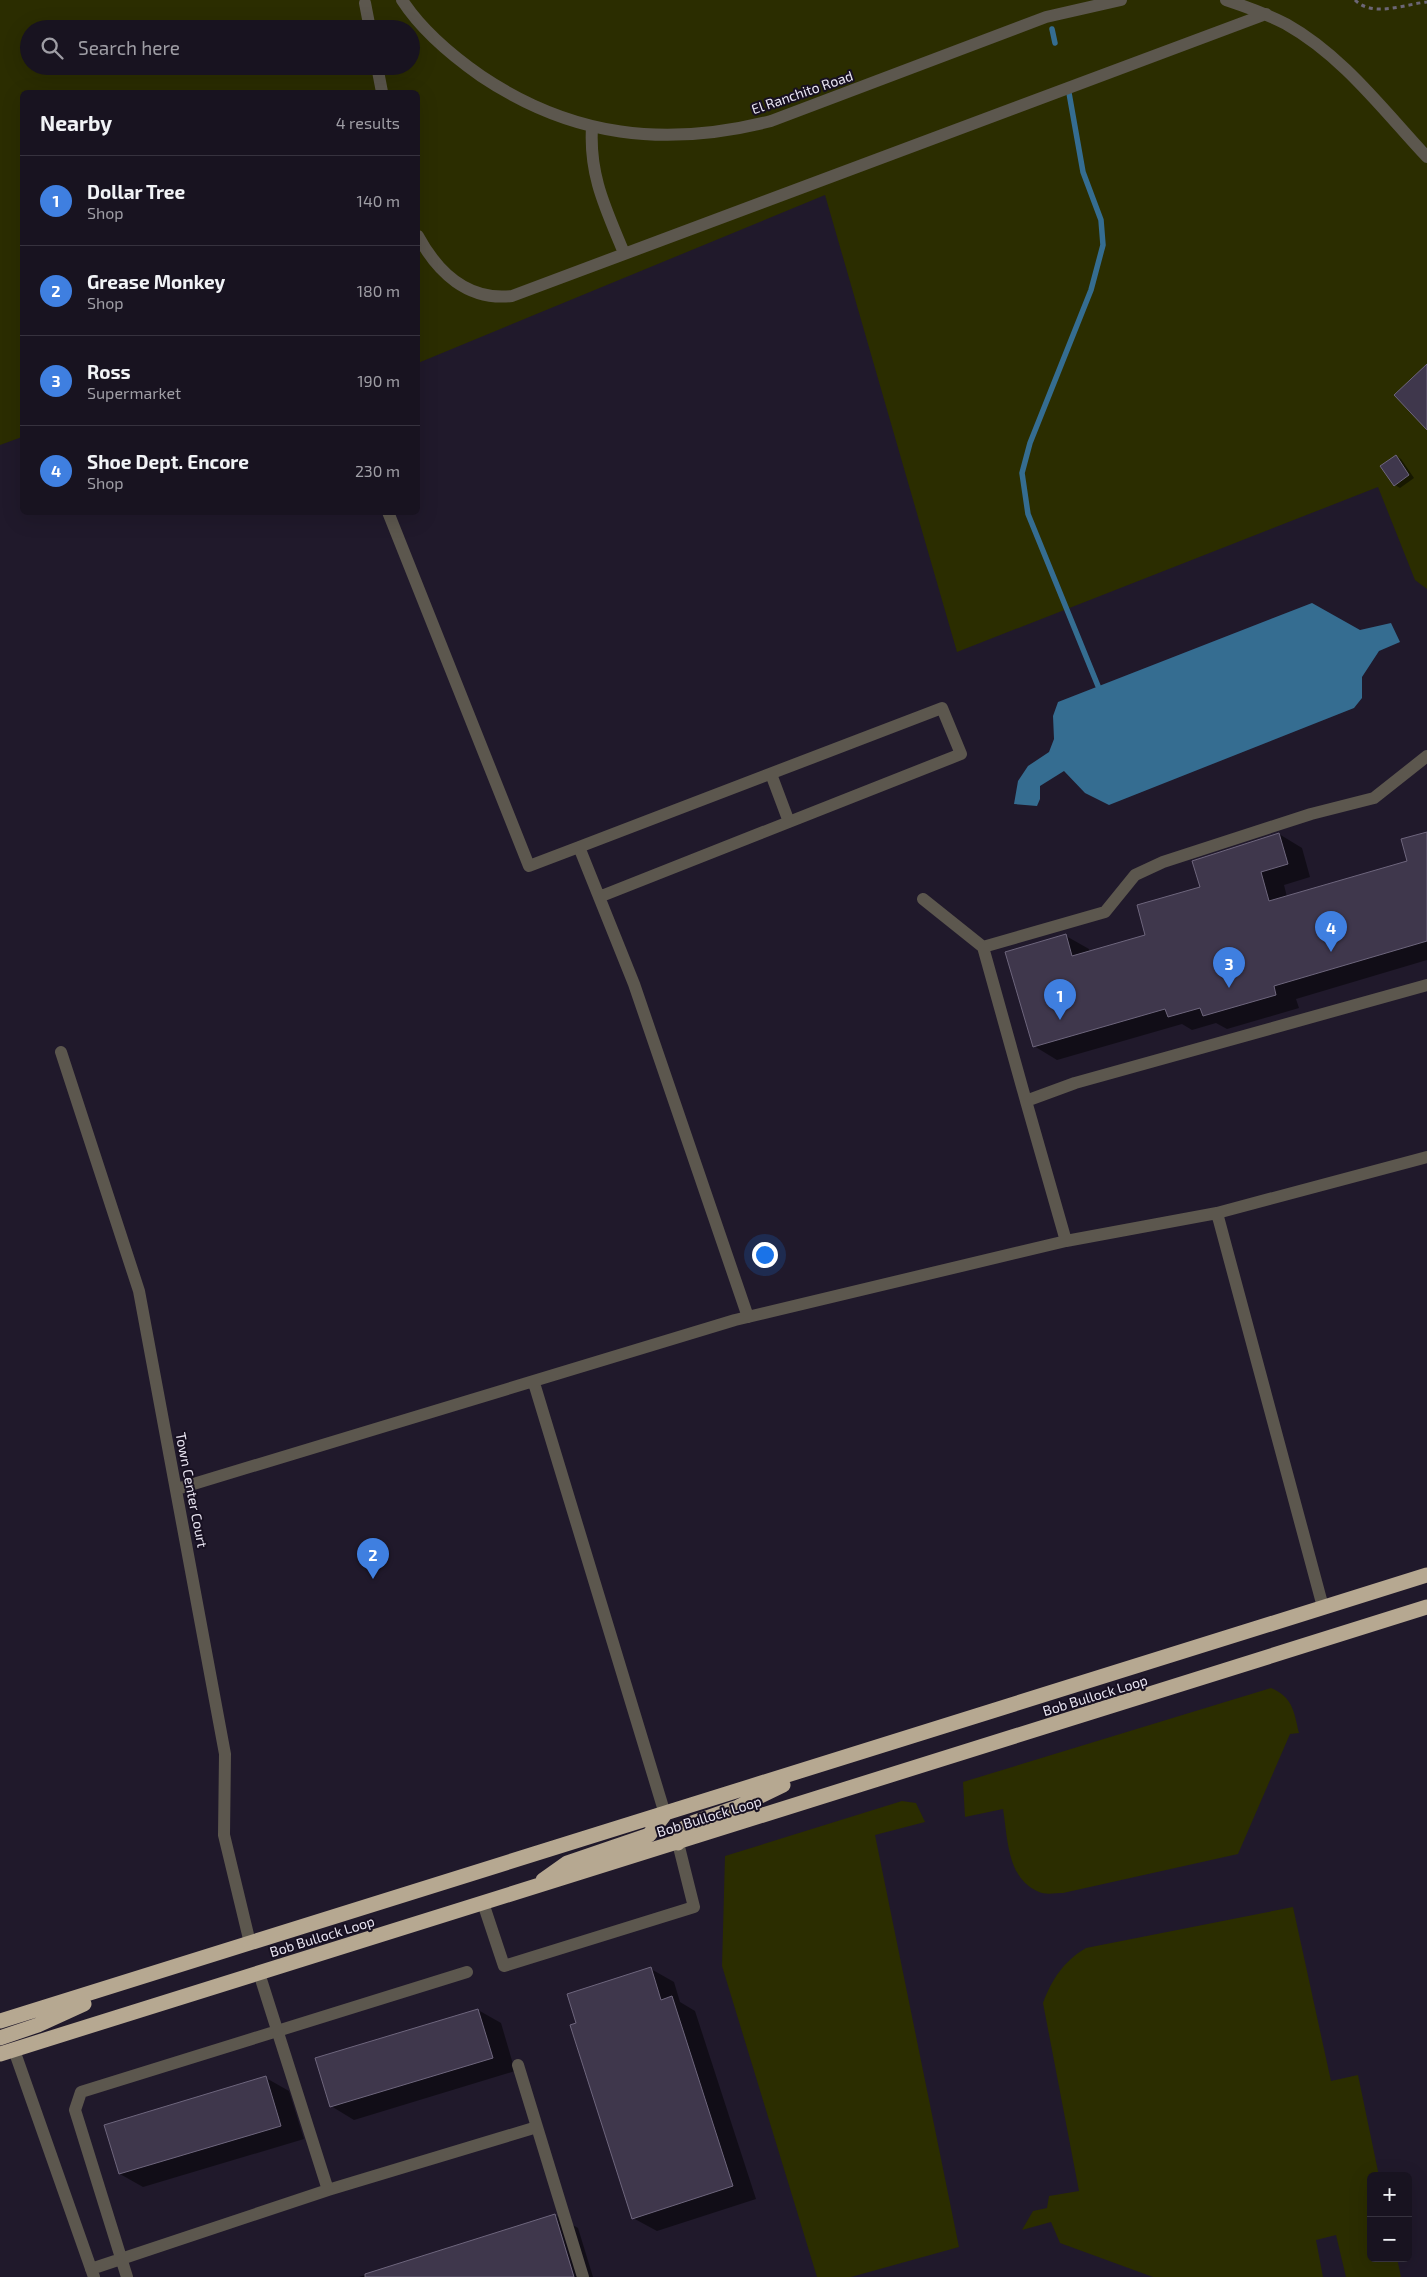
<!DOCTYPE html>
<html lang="en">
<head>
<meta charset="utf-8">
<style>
	:root { --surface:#181320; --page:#25202d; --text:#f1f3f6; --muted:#9f9ea5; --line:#36323e; --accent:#0b8043 }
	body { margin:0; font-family:"Exo 2",sans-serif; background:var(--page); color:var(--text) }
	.controls { position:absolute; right:15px; bottom:15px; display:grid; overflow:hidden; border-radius:8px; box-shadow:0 5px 20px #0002 }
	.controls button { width:45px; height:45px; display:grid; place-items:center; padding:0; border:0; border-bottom:1px solid var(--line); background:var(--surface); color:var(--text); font:25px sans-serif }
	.you { position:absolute; left:764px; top:1254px; width:18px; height:18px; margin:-12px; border:4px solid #fff; border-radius:50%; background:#1a73e8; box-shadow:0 0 0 8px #1a73e833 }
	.badge { display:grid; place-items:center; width:32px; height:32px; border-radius:50%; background:var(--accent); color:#fff; font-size:16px; font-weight:700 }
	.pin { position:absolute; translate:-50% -41px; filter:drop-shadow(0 1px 2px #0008) }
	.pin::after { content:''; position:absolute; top:26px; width:18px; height:15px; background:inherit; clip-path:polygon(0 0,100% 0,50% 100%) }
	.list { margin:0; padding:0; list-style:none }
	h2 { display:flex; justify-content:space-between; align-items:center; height:65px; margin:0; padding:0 20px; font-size:21px }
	h2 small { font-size:16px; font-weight:400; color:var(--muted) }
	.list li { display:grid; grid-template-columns:32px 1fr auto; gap:15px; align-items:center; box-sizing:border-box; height:90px; padding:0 20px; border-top:1px solid var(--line) }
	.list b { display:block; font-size:19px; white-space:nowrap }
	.list p { margin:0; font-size:16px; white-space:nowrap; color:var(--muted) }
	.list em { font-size:16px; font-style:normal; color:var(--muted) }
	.icon { flex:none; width:28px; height:28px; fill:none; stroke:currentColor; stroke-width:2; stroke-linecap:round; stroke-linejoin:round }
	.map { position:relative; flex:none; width:1427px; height:2277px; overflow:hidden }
	.search { position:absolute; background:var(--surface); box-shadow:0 5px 20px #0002; left:20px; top:20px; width:400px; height:55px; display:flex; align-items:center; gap:12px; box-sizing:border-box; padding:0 18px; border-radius:28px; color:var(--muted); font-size:19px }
	.panel { position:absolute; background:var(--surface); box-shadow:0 5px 20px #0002; left:20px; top:90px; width:400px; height:425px; border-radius:8px }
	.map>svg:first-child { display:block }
</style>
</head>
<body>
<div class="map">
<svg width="1427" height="2277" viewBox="0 0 1427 2277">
	<rect width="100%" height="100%" fill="#20192b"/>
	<path fill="#2b2d00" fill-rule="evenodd" d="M 0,0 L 1427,0 L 1427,589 L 1415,580 L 1378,487 L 957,652 L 825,195 L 418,363 L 418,92 L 22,92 L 22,437 L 0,445 ZM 29,29 L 411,29 L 411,66 L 29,66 Z
		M 1271,1688 C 1293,1697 1294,1712 1299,1733 L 1290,1734 L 1238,1854 L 1063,1893 C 1056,1893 1045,1895 1039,1892 C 1007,1879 1008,1839 1003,1809 L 965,1817 L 963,1782 Z
		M 902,1801 L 916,1803 L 925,1822 L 875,1835 L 959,2247 L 851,2277 L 817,2277 L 722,1966 L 725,1856 Z
		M 1293,1907 L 1331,2081 L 1358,2075 L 1379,2176 L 1371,2176 L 1371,2258 L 1397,2258 L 1401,2277 L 1346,2277 L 1336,2235 L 1316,2240 L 1323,2277 L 1153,2277 L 1060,2243 L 1051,2222 L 1022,2230 L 1033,2211 L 1047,2208 L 1049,2196 L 1079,2191 L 1043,2003 C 1052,1979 1064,1961 1086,1948 Z"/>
	<path fill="#356d91" d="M 1312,603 L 1360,630 L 1391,623 L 1400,642 L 1379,651 L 1362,677 L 1362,698 L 1354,708 L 1109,805 L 1085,793 L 1064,771 L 1040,786 L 1040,799 L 1037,806 L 1014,804 L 1018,781 L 1028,766 L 1049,752 L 1054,739 L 1053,716 L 1058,702 Z"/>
	<path fill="#0007" d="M 1396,456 L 1401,459 L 1414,478 L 1400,488 L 1395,485 Z
		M 1427,833 L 1427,960 L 1296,999 L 1299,1008 L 1227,1029 L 1216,1023 L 1192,1030 L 1182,1024 L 1057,1060 L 1034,1046 L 1066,936 L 1089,949 L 1090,952 L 1146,936 L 1201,888 L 1279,834 L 1302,848 L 1310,877 L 1284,885 L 1287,897 L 1409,862 Z
		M 651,1969 L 674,1982 L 680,2002 L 695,2011 L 756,2199 L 657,2231 L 633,2218 L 578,2024 Z
		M 478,2010 L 501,2023 L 515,2071 L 354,2120 L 331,2106 Z
		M 266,2078 L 289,2091 L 304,2139 L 143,2187 L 120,2174 Z
		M 555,2215 L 578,2228 L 593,2277 L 359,2277 Z"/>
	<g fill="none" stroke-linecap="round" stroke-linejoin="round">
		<path stroke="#356d91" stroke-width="5.5" d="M 1052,29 L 1055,43
			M 1069,93 L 1083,172 L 1101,220 L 1103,245 L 1091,290 L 1030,443 L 1022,473 L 1028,514 L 1098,686"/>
	</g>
	<path fill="#3f374c" stroke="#6e667d" d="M 1427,364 L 1427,430 L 1394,395 Z
		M 1396,455 L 1409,475 L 1394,486 L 1380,466 Z
		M 1427,832 L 1427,941 L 1274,986 L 1276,995 L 1203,1016 L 1200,1008 L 1168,1017 L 1165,1009 L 1033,1047 L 1005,952 L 1066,934 L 1072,956 L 1145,935 L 1137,905 L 1200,887 L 1192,861 L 1279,833 L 1288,864 L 1261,872 L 1269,901 L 1407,861 L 1401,839 Z
		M 651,1967 L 661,2000 L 672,1996 L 733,2186 L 632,2219 L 570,2025 L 576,2023 L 567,1994 Z
		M 478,2009 L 493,2058 L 330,2107 L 315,2058 Z
		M 266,2076 L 281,2126 L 119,2174 L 104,2125 Z
		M 555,2214 L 574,2277 L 365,2277 L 365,2274 Z"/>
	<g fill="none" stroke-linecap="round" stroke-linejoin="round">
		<path stroke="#6c6676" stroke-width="3" stroke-dasharray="4 4" stroke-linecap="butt" d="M 1355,0 C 1373,18 1405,4 1427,2"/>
		<path stroke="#5c574e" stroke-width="12" d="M 402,0 C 422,31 451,55 481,76 C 572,137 665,148 771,121 L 1046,17 L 1121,0
			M 1226,0 C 1247,7 1267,14 1286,24 C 1343,56 1383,110 1427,157
			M 365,3 L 370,29
			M 377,66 L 382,92
			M 592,127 C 589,176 606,209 624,253
			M 418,236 C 438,273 468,301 512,296 L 1266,14
			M 388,512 L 529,866 L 579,847 L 634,984 L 748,1317
			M 771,774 L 789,822
			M 579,847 L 942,708 L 961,754 L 599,897
			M 923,899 L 983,947 L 1105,912 L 1135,875 L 1163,862 L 1311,814 L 1374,798 L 1427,756
			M 983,947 L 1026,1101
			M 1427,985 L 1075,1083 L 1026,1101 L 1066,1241 L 1217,1213 L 1427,1157
			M 61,1052 L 139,1291 L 225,1754 L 224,1835 L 250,1943
			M 1217,1213 L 1323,1607
			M 534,1383 L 665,1814
			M 177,1489 L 735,1320 L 1066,1241
			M 483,1903 L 504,1966 L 694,1907 L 678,1843
			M 259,1973 L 328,2190
			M 14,2050 L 94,2277
			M 518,2065 L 537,2127
			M 91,2269 L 328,2190 L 537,2127 L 583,2277
			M 127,2277 L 75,2110 L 81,2092 L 467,1972"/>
		<path stroke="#b6a891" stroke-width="15" d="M 678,1843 L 683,1829 L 692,1823 L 738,1807 L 783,1785
			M 543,1880 L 567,1863 L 649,1835 L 665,1814
			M 0,2021 L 1427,1575
			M 0,2038 L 38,2025 L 84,2004
			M 0,2054 L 1427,1607"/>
	</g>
	<g text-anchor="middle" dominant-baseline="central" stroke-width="4" stroke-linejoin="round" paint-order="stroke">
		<g font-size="14" fill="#e9e5f2" stroke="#171021">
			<text transform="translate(802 92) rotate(-19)">El Ranchito Road</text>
			<text transform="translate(192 1490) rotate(79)">Town Center Court</text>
			<text transform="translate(1095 1695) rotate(-17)">Bob Bullock Loop</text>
			<text transform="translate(709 1816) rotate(-17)">Bob Bullock Loop</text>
			<text transform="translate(322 1936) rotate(-17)">Bob Bullock Loop</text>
		</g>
	</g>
</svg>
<div class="controls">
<button>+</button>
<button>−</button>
</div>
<div class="you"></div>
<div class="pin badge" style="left:1060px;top:1020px;background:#3f7fe0">1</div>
<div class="pin badge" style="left:373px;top:1579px;background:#3f7fe0">2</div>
<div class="pin badge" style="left:1229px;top:988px;background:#3f7fe0">3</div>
<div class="pin badge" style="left:1331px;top:952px;background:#3f7fe0">4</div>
<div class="search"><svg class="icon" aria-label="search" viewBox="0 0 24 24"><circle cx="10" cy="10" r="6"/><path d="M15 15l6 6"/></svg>Search here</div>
<section class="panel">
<h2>Nearby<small>4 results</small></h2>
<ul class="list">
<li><span class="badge" style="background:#3f7fe0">1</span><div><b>Dollar Tree</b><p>Shop</p></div><em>140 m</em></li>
<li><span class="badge" style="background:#3f7fe0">2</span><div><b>Grease Monkey</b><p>Shop</p></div><em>180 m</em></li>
<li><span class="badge" style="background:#3f7fe0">3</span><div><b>Ross</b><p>Supermarket</p></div><em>190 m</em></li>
<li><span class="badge" style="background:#3f7fe0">4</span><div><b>Shoe Dept. Encore</b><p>Shop</p></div><em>230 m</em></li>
</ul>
</section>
</div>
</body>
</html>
